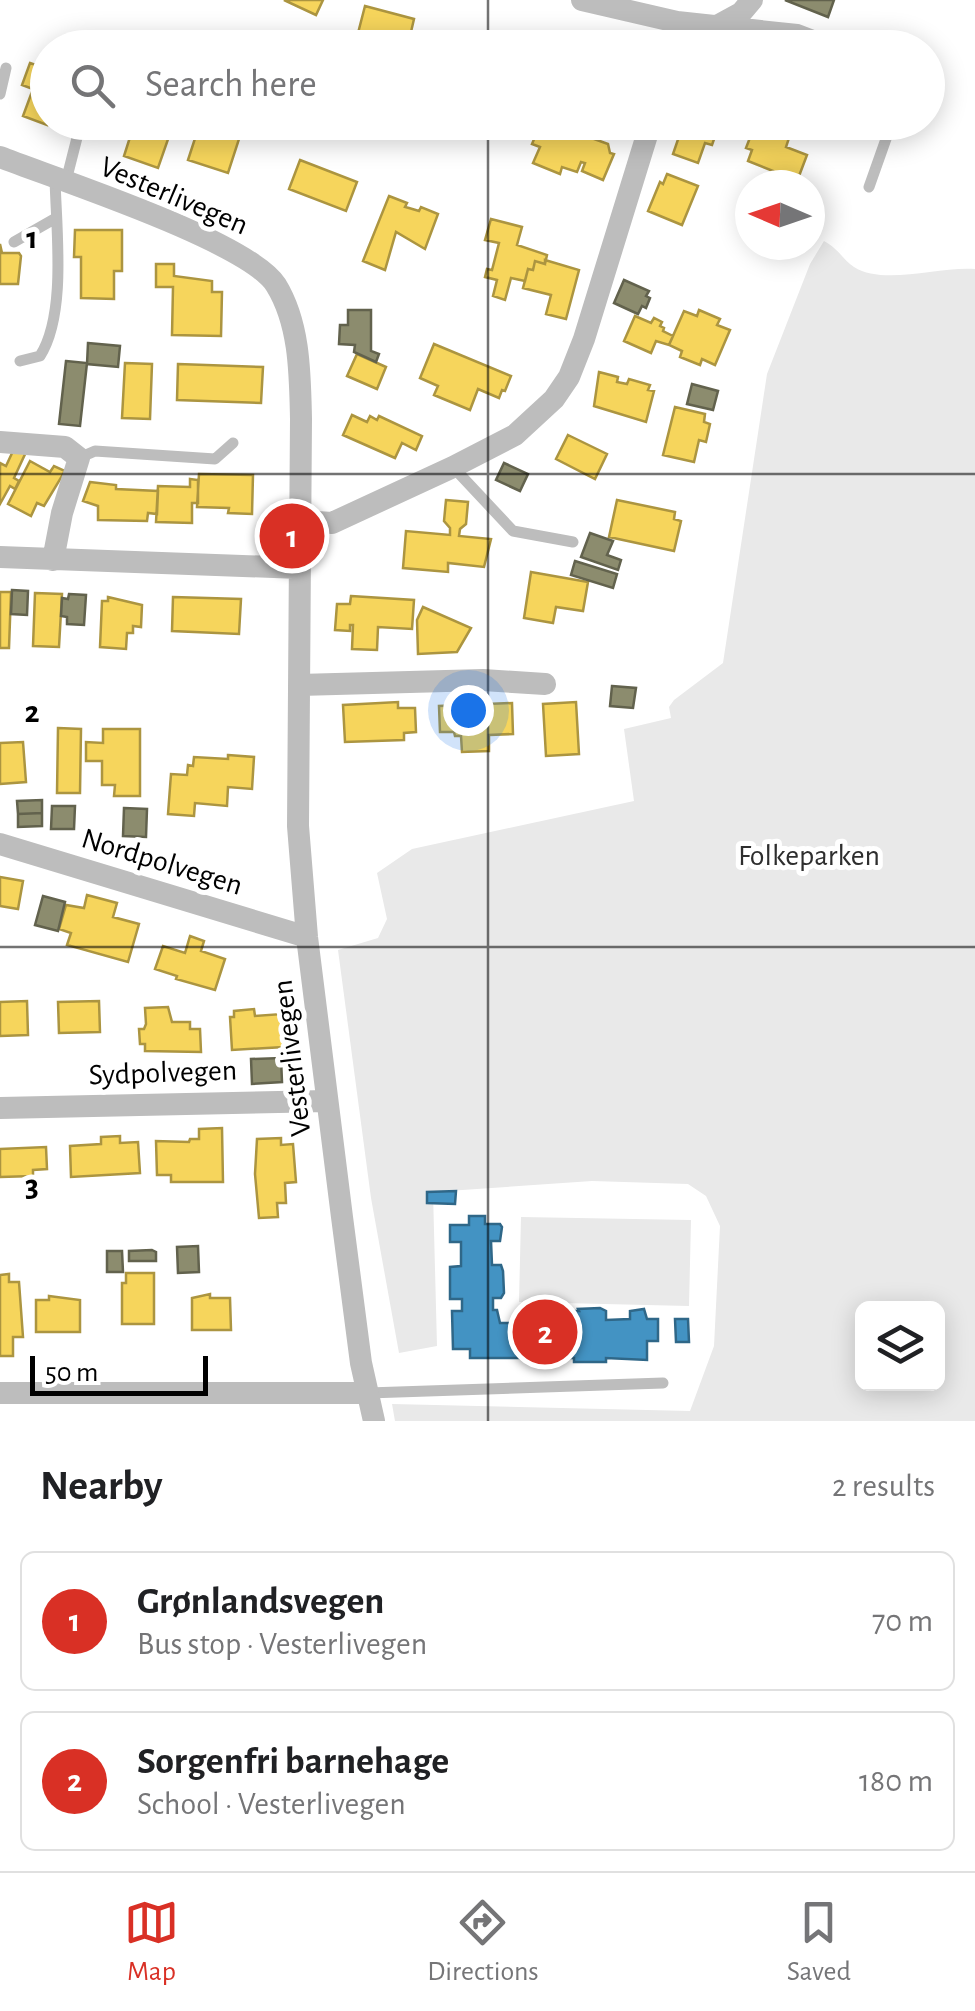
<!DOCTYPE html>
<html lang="en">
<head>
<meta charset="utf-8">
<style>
	:root { --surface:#fff; --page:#f2f2f2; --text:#202124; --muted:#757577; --line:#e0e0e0; --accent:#d93025 }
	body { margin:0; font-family:"Alegreya Sans",sans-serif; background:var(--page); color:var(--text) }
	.controls { position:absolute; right:30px; bottom:30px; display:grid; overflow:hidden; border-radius:15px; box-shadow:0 5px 25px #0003 }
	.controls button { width:90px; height:90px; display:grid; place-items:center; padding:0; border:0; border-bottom:2px solid var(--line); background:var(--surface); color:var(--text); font:50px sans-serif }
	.compass { position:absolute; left:735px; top:170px; width:90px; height:90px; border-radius:50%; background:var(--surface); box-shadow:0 5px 25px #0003; rotate:272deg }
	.scale { position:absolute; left:30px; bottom:25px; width:178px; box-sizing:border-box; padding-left:10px; border:5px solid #000; border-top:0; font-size:28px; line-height:35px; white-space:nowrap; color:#000; -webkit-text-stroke:8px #fff; paint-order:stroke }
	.you { position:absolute; left:468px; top:710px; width:35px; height:35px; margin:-25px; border:8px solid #fff; border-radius:50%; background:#1a73e8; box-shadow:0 0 0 15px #1a73e833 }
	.badge { display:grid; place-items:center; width:65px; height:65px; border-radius:50%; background:var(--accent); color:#fff; font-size:32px; font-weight:700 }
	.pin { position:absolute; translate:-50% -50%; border:5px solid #fff; box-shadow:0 2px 10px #0006 }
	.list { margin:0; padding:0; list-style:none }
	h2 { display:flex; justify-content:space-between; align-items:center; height:130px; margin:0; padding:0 40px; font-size:42px }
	h2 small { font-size:32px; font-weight:400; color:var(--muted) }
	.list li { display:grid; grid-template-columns:65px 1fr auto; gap:30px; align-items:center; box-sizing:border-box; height:140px; margin:0 20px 20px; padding:0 20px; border:2px solid var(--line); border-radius:15px }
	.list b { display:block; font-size:38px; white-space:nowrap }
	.list p { margin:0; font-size:32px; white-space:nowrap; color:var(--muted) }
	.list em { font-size:32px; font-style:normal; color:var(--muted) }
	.icon { flex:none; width:55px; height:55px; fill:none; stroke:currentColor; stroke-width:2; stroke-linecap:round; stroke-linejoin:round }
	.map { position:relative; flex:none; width:975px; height:1421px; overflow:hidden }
	.search { position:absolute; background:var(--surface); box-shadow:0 5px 25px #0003; left:30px; right:30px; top:30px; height:110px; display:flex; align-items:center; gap:25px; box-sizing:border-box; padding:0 35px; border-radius:55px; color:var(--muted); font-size:38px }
	.sheet { height:450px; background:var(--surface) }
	nav { display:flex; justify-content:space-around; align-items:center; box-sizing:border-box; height:140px; border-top:2px solid var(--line); background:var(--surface); font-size:28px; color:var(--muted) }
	nav a { display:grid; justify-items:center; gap:5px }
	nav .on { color:var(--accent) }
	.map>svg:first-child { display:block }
</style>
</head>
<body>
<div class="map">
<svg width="975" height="1421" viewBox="0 0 975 1421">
	<rect width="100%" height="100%" fill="#fff"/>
	<path fill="#e9e9e9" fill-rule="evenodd" d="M 824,241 C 839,249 844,261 854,267 C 884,286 940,266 975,269 L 975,1421 L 395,1421 L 392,1404 L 690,1411 L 714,1346 L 720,1226 L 706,1196 L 688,1184 L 592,1181 L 433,1192 L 437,1346 L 399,1353 L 371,1198 L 338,950 L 378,938 L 387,919 L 377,873 L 412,849 L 634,801 L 624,729 L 671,718 L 669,707 L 674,700 L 723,663 L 767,374 L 810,264 ZM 862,1308 L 938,1308 L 938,1384 L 862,1384 Z
		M 521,1217 L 691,1220 L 689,1306 L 519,1302 Z"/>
	<path fill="#f6d55c" stroke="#ac9540" stroke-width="2.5" d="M 284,0 L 323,0 L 316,15 Z
		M 365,6 L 414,19 L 411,32 L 416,33 L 412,48 L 384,48 L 385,44 L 357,37 Z
		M 483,34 L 501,38 L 499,48 L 470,48 L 471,42 L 480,44 Z
		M 30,63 L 42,67 L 40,74 L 48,77 L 47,125 L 23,116 L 33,89 L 22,85 Z
		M 174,122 L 158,168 L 124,156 L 132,131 L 108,123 Z
		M 684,122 L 720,122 L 712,145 L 705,143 L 698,163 L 673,154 Z
		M 756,122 L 790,135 L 786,147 L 807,155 L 796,184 L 798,185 L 767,185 L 773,171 L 748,161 L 752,150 L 746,148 Z
		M 200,123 L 231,133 L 231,136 L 239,139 L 228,173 L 188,160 Z
		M 550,123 L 608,144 L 610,153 L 614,154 L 603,180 L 582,171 L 585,163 L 581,162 L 577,172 L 562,167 L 560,174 L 533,163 L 540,147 L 532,144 L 540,125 L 548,128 Z
		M 300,160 L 357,182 L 346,211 L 289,189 Z
		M 667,174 L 698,186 L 682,225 L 648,211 L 660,182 L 663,184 Z
		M 389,196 L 407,203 L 405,207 L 409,208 L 419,211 L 421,207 L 438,214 L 425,249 L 396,232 L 385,270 L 363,261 Z
		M 491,219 L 522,227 L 517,245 L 547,255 L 545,264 L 535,261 L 533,270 L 528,269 L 525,281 L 511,278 L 505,300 L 493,296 L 497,280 L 485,277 L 487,269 L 492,270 L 499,243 L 485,240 Z
		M 75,230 L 122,230 L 122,271 L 114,271 L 114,299 L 81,298 L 81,257 L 74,257 Z
		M 0,244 L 2,253 L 19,253 L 21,256 L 18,284 L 0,284 Z
		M 545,260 L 579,270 L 566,319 L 546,314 L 551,295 L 523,288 L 528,269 L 533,270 L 535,261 L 545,264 Z
		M 156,264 L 174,264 L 174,276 L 212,281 L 212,292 L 222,292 L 221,336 L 172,335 L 173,287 L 156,287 Z
		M 699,310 L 720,319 L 717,325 L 730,330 L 715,365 L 702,359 L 700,365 L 680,357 L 682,351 L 669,345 L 684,311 L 697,316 Z
		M 635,316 L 651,323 L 654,318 L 662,322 L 660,326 L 664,328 L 663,331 L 673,336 L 669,345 L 656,341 L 651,353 L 624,341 Z
		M 434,344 L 511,376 L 505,391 L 502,390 L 499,398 L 478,389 L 470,410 L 434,395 L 438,386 L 420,378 Z
		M 357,354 L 386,367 L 377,389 L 347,376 Z
		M 125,363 L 152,364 L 150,419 L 122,418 Z
		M 178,364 L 263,367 L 261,403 L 177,400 Z
		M 599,372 L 618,377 L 617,382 L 627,384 L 629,379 L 650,385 L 648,390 L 654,391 L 646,422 L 594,406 Z
		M 675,407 L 705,414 L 704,422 L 710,424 L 706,442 L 699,440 L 694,462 L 663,455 Z
		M 352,415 L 367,422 L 370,416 L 377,420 L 379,416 L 422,436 L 416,450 L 402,443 L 395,458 L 343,435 Z
		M 568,435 L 607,454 L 595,479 L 556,459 Z
		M 13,451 L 26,452 L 14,478 L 19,481 L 15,489 L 10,486 L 0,504 L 0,463 L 6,466 Z
		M 30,461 L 50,472 L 54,466 L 65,471 L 44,506 L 37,503 L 31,516 L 8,504 Z
		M 199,474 L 253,475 L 252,514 L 228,513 L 229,508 L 197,507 Z
		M 190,479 L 198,480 L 198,503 L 192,503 L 192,523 L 156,522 L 158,486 L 190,487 Z
		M 90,482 L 116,485 L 116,489 L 158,491 L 157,514 L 148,513 L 147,521 L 98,520 L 98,506 L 83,501 Z
		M 446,500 L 468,502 L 466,524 L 460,529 L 459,536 L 491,539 L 484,567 L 448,563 L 448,572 L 403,568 L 406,531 L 450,535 L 450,528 L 444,521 Z
		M 617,500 L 675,512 L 674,519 L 681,521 L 674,551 L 609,537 Z
		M 531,572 L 588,582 L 583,611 L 556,607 L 553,623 L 524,618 Z
		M 0,592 L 11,592 L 9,648 L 0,648 Z
		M 35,593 L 62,594 L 59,647 L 33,646 Z
		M 351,596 L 414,600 L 412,629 L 378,627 L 377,650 L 352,649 L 353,625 L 350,625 L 350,631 L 335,630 L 337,604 L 350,604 Z
		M 108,597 L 142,605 L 141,627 L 133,626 L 133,633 L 127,633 L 126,649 L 100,647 L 102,601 L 108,601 Z
		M 173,597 L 241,599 L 239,634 L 172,631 Z
		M 423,607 L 471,628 L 457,652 L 418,654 L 417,620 Z
		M 398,702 L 398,708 L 415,708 L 416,732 L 404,733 L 404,740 L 345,742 L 343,705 Z
		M 576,702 L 579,754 L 546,756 L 543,704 Z
		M 512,703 L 513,734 L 489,735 L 489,751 L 462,752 L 461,736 L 455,736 L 454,732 L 440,732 L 439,706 Z
		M 58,728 L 81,729 L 80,793 L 57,793 Z
		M 103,729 L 140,729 L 140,796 L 114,796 L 115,785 L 102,785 L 102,761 L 86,761 L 86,742 L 103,743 Z
		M 23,742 L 26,782 L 0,784 L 0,743 Z
		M 228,755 L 254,757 L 252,789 L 228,787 L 227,806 L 195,803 L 194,816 L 168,814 L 171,774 L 187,775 L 188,765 L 193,766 L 194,757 L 228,759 Z
		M 0,877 L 23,881 L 18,909 L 0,906 Z
		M 87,895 L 117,903 L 113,917 L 139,924 L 128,962 L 67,945 L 71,933 L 59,929 L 66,905 L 84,908 Z
		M 190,936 L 204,941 L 201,951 L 225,959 L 215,990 L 176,979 L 177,976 L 155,969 L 163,946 L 185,953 Z
		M 27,1001 L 28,1035 L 0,1036 L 0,1002 Z
		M 99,1001 L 100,1032 L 59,1033 L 58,1002 Z
		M 168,1007 L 172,1022 L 190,1022 L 190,1029 L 200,1029 L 201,1052 L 145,1051 L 145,1044 L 140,1044 L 139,1029 L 144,1029 L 146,1024 L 145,1008 Z
		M 254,1009 L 255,1016 L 282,1014 L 284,1047 L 232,1050 L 230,1017 L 234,1017 L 234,1011 Z
		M 222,1128 L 223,1182 L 171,1182 L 171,1175 L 157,1175 L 156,1141 L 189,1142 L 190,1139 L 199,1139 L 199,1129 Z
		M 120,1136 L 120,1143 L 138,1142 L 140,1173 L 71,1177 L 70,1146 L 101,1144 L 101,1137 Z
		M 281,1138 L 281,1145 L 293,1144 L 296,1182 L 285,1183 L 286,1203 L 277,1203 L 278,1217 L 259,1218 L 255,1174 L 257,1139 Z
		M 46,1147 L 47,1169 L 33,1170 L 33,1176 L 0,1177 L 0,1149 Z
		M 126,1273 L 154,1273 L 154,1324 L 122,1324 L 122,1283 L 126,1283 Z
		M 9,1274 L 9,1282 L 19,1282 L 23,1337 L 13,1337 L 13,1356 L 0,1356 L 0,1275 Z
		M 210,1294 L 210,1298 L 230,1298 L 231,1330 L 192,1330 L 192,1298 Z
		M 49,1296 L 80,1300 L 80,1332 L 36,1332 L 36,1300 L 49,1300 Z"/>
	<path fill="#4393c3" stroke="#2f6788" stroke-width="2.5" d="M 456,1191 L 455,1204 L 427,1203 L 427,1192 Z
		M 469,1216 L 485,1216 L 485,1224 L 500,1224 L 502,1227 L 500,1241 L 491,1241 L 492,1265 L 501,1265 L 503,1271 L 504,1293 L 501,1298 L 493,1298 L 493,1310 L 497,1310 L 500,1323 L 527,1323 L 530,1314 L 557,1314 L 561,1321 L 573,1320 L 573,1311 L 579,1311 L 578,1309 L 600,1308 L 606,1311 L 606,1320 L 630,1319 L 630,1311 L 644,1309 L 647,1319 L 658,1319 L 658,1341 L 647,1341 L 647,1360 L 606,1358 L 606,1362 L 574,1362 L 574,1358 L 470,1358 L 470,1349 L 453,1349 L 452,1311 L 462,1311 L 462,1299 L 450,1299 L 450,1267 L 461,1266 L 461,1242 L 450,1242 L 450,1225 L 469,1225 Z
		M 675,1319 L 688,1319 L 689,1342 L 676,1342 Z"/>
	<path fill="#8c8c6e" stroke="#62624d" stroke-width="2.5" d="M 785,0 L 834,0 L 828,17 Z
		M 624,280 L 649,291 L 646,296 L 650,298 L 646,308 L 642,306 L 638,314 L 614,303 Z
		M 348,310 L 371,310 L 371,351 L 379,354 L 376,362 L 354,352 L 355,345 L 339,344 L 340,325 L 348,325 Z
		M 88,343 L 120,346 L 118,367 L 87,364 Z
		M 66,361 L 87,363 L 80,426 L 59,424 Z
		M 692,384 L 718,391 L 713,410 L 687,404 Z
		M 504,463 L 528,474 L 520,491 L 496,480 Z
		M 590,533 L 613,541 L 607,555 L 621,560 L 618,570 L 581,557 Z
		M 575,561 L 617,574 L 613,588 L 571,575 Z
		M 12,590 L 28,591 L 27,615 L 11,614 Z
		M 69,594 L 86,595 L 84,625 L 67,624 L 67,617 L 61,616 L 62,598 L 68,599 Z
		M 612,686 L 636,688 L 633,708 L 610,706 Z
		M 42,800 L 42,813 L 18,814 L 17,801 Z
		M 52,806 L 75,806 L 74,829 L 51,829 Z
		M 124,808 L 147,809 L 146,837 L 123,836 Z
		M 42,813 L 42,826 L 18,827 L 18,814 Z
		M 43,896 L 65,902 L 58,931 L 35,925 Z
		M 281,1058 L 282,1082 L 252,1084 L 251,1059 Z
		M 198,1246 L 199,1272 L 178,1273 L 177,1247 Z
		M 152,1250 L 156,1252 L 156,1261 L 129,1261 L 129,1251 Z
		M 107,1251 L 122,1251 L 123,1272 L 107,1272 Z"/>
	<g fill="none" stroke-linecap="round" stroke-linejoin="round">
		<path stroke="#bdbdbd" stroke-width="11" d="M 0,94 L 6,68
			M 66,181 L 81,122
			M 869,187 L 892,122
			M 14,242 L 56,218
			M 20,361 L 40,356 C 67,314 56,228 55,178
			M 79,458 L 95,451 L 215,459 L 233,443
			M 453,467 L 513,531 L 573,542
			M 368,1393 L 663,1383"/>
		<path stroke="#bdbdbd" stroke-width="22" d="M 582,0 L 677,22 L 797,35 L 831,48
			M 719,25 L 741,13 L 752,0
			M 671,48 L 677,22
			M 0,157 C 56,179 248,241 276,285 C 300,324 300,374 301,419 L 298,826 L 307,937 L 342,1217 L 361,1363 L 374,1421
			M 0,442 L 65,447 L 79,458 L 62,513 L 53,560
			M 302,521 L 332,523 L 453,467 L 515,435 L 554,399 L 569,377 L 584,339 L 651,122
			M 0,557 L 300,568
			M 299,685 L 483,680 L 545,684
			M 0,844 L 307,937
			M 0,1108 L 327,1101
			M 0,1393 L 368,1393"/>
	</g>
	<path fill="none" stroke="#000" stroke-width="2.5" stroke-opacity="0.55" d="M 488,0 L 488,48M 488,122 L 488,1421M 0,474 L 975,474M 0,947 L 975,947"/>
	<g text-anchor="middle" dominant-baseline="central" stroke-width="10" stroke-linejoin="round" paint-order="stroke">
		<g font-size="30" fill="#000" stroke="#fff">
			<text transform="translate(174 196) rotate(23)">Vesterlivegen</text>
			<text transform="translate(162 862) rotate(17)">Nordpolvegen</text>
			<text transform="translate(292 1058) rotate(-97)">Vesterlivegen</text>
			<text transform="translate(163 1073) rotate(-2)">Sydpolvegen</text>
		</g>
		<g font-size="30" fill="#2e2e2e" stroke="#fff">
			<text x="809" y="856">Folkeparken</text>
		</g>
	</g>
	<g font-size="32" text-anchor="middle" font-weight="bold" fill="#000" stroke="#fff" stroke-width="10" stroke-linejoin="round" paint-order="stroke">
		<text x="32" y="248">1</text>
		<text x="32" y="722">2</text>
		<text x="32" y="1196">3</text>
	</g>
</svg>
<div class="controls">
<button><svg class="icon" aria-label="layers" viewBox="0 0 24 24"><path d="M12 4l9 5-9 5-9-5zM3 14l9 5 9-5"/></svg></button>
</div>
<svg class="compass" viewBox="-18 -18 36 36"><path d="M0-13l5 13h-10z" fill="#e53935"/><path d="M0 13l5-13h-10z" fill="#757577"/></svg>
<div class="scale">50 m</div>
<div class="you"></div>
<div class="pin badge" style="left:292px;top:536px">1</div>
<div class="pin badge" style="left:545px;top:1332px">2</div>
<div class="search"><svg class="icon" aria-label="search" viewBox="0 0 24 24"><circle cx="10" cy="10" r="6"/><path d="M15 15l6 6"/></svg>Search here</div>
</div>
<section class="sheet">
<h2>Nearby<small>2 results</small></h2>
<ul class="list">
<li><span class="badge">1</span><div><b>Grønlandsvegen</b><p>Bus stop · Vesterlivegen</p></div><em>70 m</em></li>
<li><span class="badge">2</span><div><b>Sorgenfri barnehage</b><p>School · Vesterlivegen</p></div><em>180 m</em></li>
</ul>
</section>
<nav>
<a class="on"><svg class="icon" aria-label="map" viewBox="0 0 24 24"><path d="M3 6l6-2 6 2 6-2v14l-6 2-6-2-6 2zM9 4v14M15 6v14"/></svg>Map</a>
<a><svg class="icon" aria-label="directions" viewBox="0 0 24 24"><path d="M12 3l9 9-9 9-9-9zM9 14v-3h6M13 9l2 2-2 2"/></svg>Directions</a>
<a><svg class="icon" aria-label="saved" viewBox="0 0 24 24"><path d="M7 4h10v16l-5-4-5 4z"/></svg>Saved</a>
</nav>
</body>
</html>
